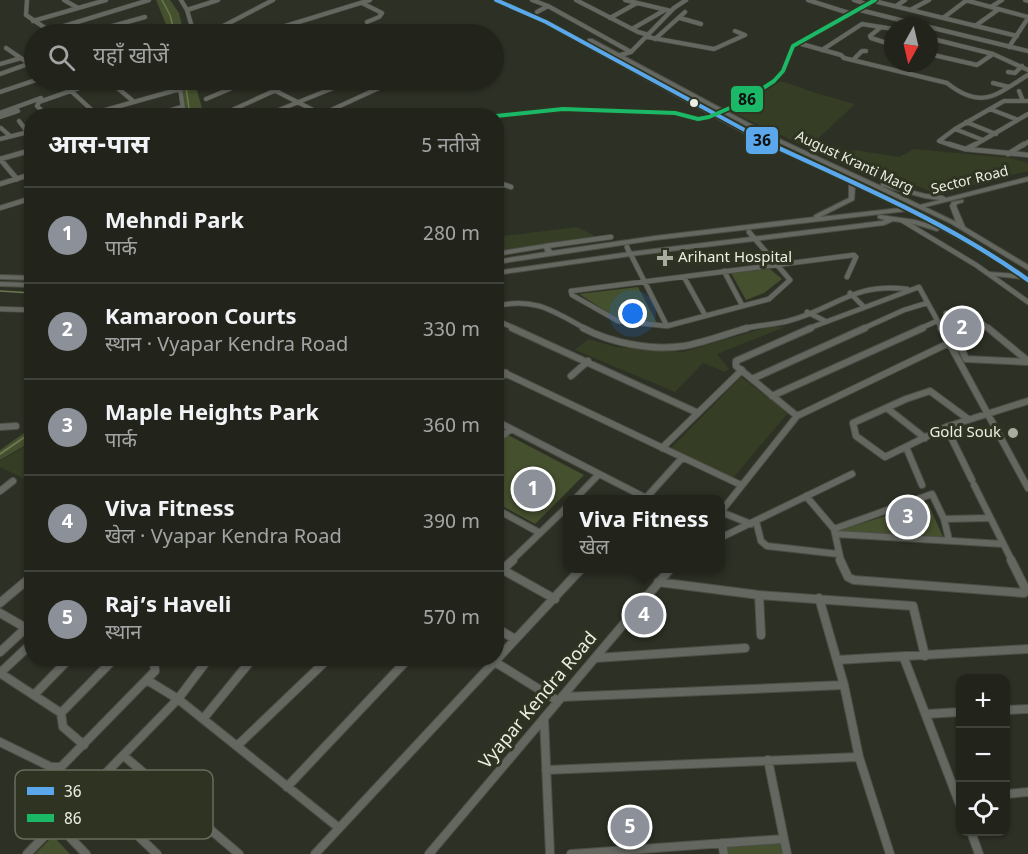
<!DOCTYPE html>
<html lang="hi">
<head>
<meta charset="utf-8">
<style>
	:root { --surface:#22241c; --page:#2e3029; --text:#f1f3f6; --muted:#a2a4a3; --line:#3f413b; --accent:#8c9099 }
	body { margin:0; font-family:Georgia,"Noto Sans Devanagari",serif; background:var(--page); color:var(--text) }
	.controls { position:absolute; right:18px; bottom:18px; display:grid; overflow:hidden; border-radius:12px; box-shadow:0 2px 4px #0004 }
	.controls button { width:54px; height:54px; display:grid; place-items:center; padding:0; border:0; border-bottom:2px solid var(--line); background:var(--surface); color:var(--text); font:30px sans-serif }
	.compass { position:absolute; left:884px; top:18px; width:54px; height:54px; border-radius:50%; background:var(--surface); box-shadow:0 2px 4px #0004; rotate:188deg }
	.you { position:absolute; left:633px; top:314px; width:21px; height:21px; margin:-15px; border:4px solid #fff; border-radius:50%; background:#1a73e8; box-shadow:0 0 0 9px #1a73e833 }
	.badge { display:grid; place-items:center; width:39px; height:39px; border-radius:50%; background:var(--accent); color:#fff; font-size:20px; font-weight:700 }
	.pin { position:absolute; translate:-50% -50%; border:3px solid #fff; box-shadow:0 2px 6px #0006 }
	.popup { position:absolute; left:563px; top:495px; width:162px; height:78px; box-sizing:border-box; display:grid; place-content:center; border-radius:12px; background:var(--surface); filter:drop-shadow(0 2px 4px #0005); font-size:20px; white-space:nowrap; color:var(--muted) }
	.popup b { font-size:22px; color:var(--text) }
	.popup::after { content:''; position:absolute; left:50%; top:100%; margin-left:-12px; border:12px solid transparent; border-top-color:var(--surface) }
	.list { margin:0; padding:0; list-style:none }
	h2 { display:flex; justify-content:space-between; align-items:center; height:78px; margin:0; padding:0 24px; font-size:26px }
	h2 small { font-size:20px; font-weight:400; color:var(--muted) }
	.list li { display:grid; grid-template-columns:39px 1fr auto; gap:18px; align-items:center; box-sizing:border-box; height:96px; padding:0 24px; border-top:2px solid var(--line) }
	.list b { display:block; font-size:22px; white-space:nowrap }
	.list p { margin:0; font-size:20px; white-space:nowrap; color:var(--muted) }
	.list em { font-size:20px; font-style:normal; color:var(--muted) }
	.icon { flex:none; width:33px; height:33px; fill:none; stroke:currentColor; stroke-width:2; stroke-linecap:round; stroke-linejoin:round }
	.map { position:relative; flex:none; width:1028px; height:854px; overflow:hidden }
	.search { position:absolute; background:var(--surface); box-shadow:0 2px 4px #0004; left:24px; top:24px; width:480px; height:66px; display:flex; align-items:center; gap:15px; box-sizing:border-box; padding:0 21px; border-radius:33px; color:var(--muted); font-size:22px }
	.panel { position:absolute; background:var(--surface); box-shadow:0 2px 4px #0004; left:24px; top:108px; width:480px; height:558px; border-radius:24px }
	.map>svg:first-child { display:block }
</style>
</head>
<body>
<div class="map">
<svg width="1028" height="854" viewBox="0 0 1028 854">
	<rect width="100%" height="100%" fill="#2d3025"/>
	<path fill="#353d25" d="M 781,81 L 819,94 L 855,104 L 808,148 L 732,112 Z
		M 914,149 L 1011,158 L 1028,163 L 1028,171 L 937,194 L 840,155 L 855,150 L 899,157 Z
		M 577,227 L 597,237 L 497,252 L 496,237 Z
		M 768,327 L 785,327 L 717,354 L 729,369 L 725,372 L 703,363 L 675,392 L 575,350 L 588,339 L 616,347 L 683,352 Z
		M 741,377 L 788,413 L 733,478 L 671,448 Z
		M 31,443 L 31,482 L 0,467 L 0,461 Z"/>
	<path fill="#45502e" d="M 156,0 L 170,0 L 179,13 L 184,34 L 170,34 Z
		M 181,80 L 194,80 L 204,115 L 186,115 Z
		M 770,269 L 782,279 L 764,293 L 746,300 L 731,273 Z
		M 638,287 L 657,323 L 617,318 L 579,294 Z
		M 31,428 L 31,442 L 0,460 L 0,450 Z
		M 508,435 L 584,475 L 535,524 L 497,503 L 497,446 Z
		M 928,503 L 943,537 L 837,531 Z
		M 53,836 L 70,854 L 35,854 Z
		M 783,839 L 787,854 L 724,854 L 722,843 Z"/>
	<g fill="none" stroke-linecap="round" stroke-linejoin="round">
		<path stroke="#6b7950" stroke-width="1.5" d="M 162,0 L 170,15 L 175,34
			M 185,80 L 190,116
			M 0,291 L 32,293"/>
		<path stroke="#6b7950" stroke-width="2" d="M 0,454 L 32,432"/>
		<g stroke="#4b4e44" stroke-width="5">
			<path id="street-far3" d="M 27,0 L 26,15 L 54,34
				M 64,0 L 78,8
				M 181,0 L 187,10 L 194,34
				M 532,0 L 548,6 L 631,52
				M 576,0 L 638,32 L 649,35
				M 625,0 L 671,11
				M 808,0 L 852,14
				M 854,0 L 869,5
				M 965,0 L 1028,17
				M 1025,0 L 1028,1
				M 874,1 L 1017,36
				M 362,3 L 382,13 L 379,17 L 367,22
				M 896,6 L 905,0
				M 991,7 L 1002,0
				M 912,9 L 929,0
				M 187,10 L 218,0
				M 860,10 L 928,27
				M 537,12 L 548,6
				M 610,18 L 637,3
				M 680,18 L 701,24
				M 943,18 L 967,0
				M 33,21 L 106,0
				M 224,26 L 267,33
				M 975,26 L 999,9
				M 881,27 L 870,36 L 871,38 L 893,45
				M 929,27 L 1028,51
				M 632,29 L 665,10
				M 48,31 L 149,0
				M 84,34 L 145,17
				M 208,34 L 273,0
				M 270,34 L 266,32 L 370,0
				M 647,37 L 714,49 L 745,35 L 735,31
				M 929,38 L 993,54 L 1028,70
				M 655,39 L 685,12
				M 798,43 L 841,55 L 844,58 L 947,83 C 982,111 997,94 1028,75
				M 1009,47 L 1028,18
				M 6,48 L 34,67
				M 822,50 L 862,24 L 893,29
				M 929,54 L 977,65 L 993,54
				M 610,58 L 631,52 L 674,8 L 686,0
				M 853,60 L 862,51 L 866,51
				M 0,64 L 21,58
				M 1008,72 L 1015,73 L 1022,66
				M 0,74 L 28,64
				M 62,80 L 72,85
				M 108,80 L 133,101
				M 179,80 L 184,116
				M 254,80 L 323,115
				M 200,81 L 203,80
				M 993,83 L 1009,87
				M 70,90 L 94,112
				M 1019,91 L 1023,101
				M 0,92 L 36,80
				M 206,99 L 251,80
				M 990,109 L 1018,120
				M 0,113 L 41,98
				M 48,116 L 37,106 L 39,102 L 102,80
				M 84,116 L 180,89
				M 149,116 L 182,107
				M 219,116 L 298,80
				M 264,116 L 353,80
				M 318,116 L 379,88 L 359,80
				M 379,116 L 400,116
				M 496,116 L 563,109 L 675,113 L 698,119 L 709,117 L 739,104 L 774,81 L 783,71 L 793,46 L 875,0
				M 0,117 L 18,111 L 14,108
				M 19,121 L 32,138
				M 966,122 L 996,134
				M 1,128 L 10,136
				M 955,129 L 983,140
				M 0,139 L 32,131
				M 954,146 L 939,141 L 955,129 L 1004,101 L 1028,101
				M 973,146 L 1028,114
				M 1022,146 L 1028,142"/>
		</g>
		<g stroke="#4b4e44" stroke-width="6">
			<path id="street-far2" d="M 949,144 L 965,149 L 1028,155
				M 966,149 L 976,144
				M 1008,154 L 1024,144
				M 0,159 L 32,150
				M 0,159 L 17,179
				M 496,182 L 511,187
				M 0,184 L 32,174
				M 0,208 L 32,198
				M 903,221 L 976,265 L 1028,302
				M 546,246 L 611,237
				M 627,247 L 630,254
				M 631,255 L 667,326
				M 724,271 L 742,305
				M 684,277 L 705,315
				M 571,291 L 854,255 L 856,257 L 847,277
				M 571,291 L 572,295 L 618,321 L 667,326 L 769,299 L 790,280 L 749,232
				M 850,293 L 863,306
				M 496,306 C 535,297 553,311 586,329
				M 0,309 L 32,310
				M 807,312 L 825,321
				M 496,320 L 516,329
				M 742,329 C 757,325 773,325 788,321 C 835,309 853,282 907,289
				M 807,329 L 919,287 L 942,329
				M 862,329 L 904,310 L 927,303
				M 919,329 L 937,321
				M 953,329 L 946,313 L 970,313 L 989,329"/>
		</g>
		<g stroke="#4b4e44" stroke-width="8">
			<path id="street-far1" d="M 512,328 L 698,413
				M 583,328 C 611,343 652,351 684,346 C 706,342 726,334 747,328
				M 941,328 L 1028,488
				M 952,328 L 966,359 L 1028,362
				M 988,328 L 1028,361
				M 496,369 L 741,485
				M 571,376 L 588,361
				M 752,379 L 865,328
				M 496,381 L 506,373
				M 772,396 L 923,328
				M 888,409 L 925,438
				M 797,416 L 736,366 L 736,361 L 811,328
				M 968,419 L 930,391 L 906,399 L 853,423 L 856,436 L 885,457 L 946,427 L 1028,401
				M 496,421 L 646,498
				M 0,427 L 16,426
				M 946,427 L 972,480
				M 496,441 L 511,429
				M 906,447 L 922,485
				M 662,448 L 742,370
				M 974,485 L 1012,561
				M 0,491 L 13,481
				M 806,496 L 834,529 L 841,561
				M 645,499 L 682,458
				M 574,500 L 599,474
				M 496,509 L 540,533
				M 721,512 L 751,524
				M 720,513 L 797,416 L 949,343
				M 756,521 L 761,541 L 767,546 L 838,554
				M 834,529 L 932,494 L 944,519
				M 836,534 L 1003,544
				M 720,538 L 852,474
				M 949,540 L 944,519 L 990,518
				M 511,561 L 568,506"/>
		</g>
		<g stroke="#4b4e44" stroke-width="10">
			<path id="street" d="M 840,560 L 848,577 L 854,580 L 1024,593 L 1025,588 L 1011,560
				M 496,566 L 555,599
				M 503,569 L 513,560
				M 658,582 L 759,595 L 913,606 L 925,656
				M 759,595 L 761,635
				M 819,598 L 844,685 L 859,757 L 890,854
				M 0,603 L 32,576
				M 0,613 L 26,628 L 0,652
				M 496,628 L 515,639
				M 596,658 L 745,648
				M 904,658 L 960,805
				M 837,660 L 1028,649
				M 495,662 L 558,701
				M 0,673 L 61,713
				M 0,673 L 32,643
				M 147,680 L 178,699 L 339,828
				M 34,695 L 70,658
				M 562,697 L 844,685
				M 1006,710 L 1028,709
				M 927,714 L 960,712
				M 544,718 L 550,854
				M 203,719 L 253,658
				M 0,742 L 51,767 L 61,767 L 155,671 L 154,662 L 149,658
				M 84,745 L 63,727 L 61,713 L 115,658
				M 237,746 L 329,658
				M 124,756 L 239,854
				M 768,760 L 787,854
				M 546,770 L 859,757
				M 287,787 L 409,658
				M 91,791 L 157,854
				M 1006,794 L 1028,792
				M 56,823 L 86,854
				M 971,832 L 979,854
				M 722,843 L 724,854
				M 27,854 L 178,699 L 209,658
				M 315,854 L 582,568
				M 429,854 L 671,568
				M 571,854 L 783,839"/>
		</g>
		<g stroke="#4b4e44" stroke-width="2">
			<path id="secondary" d="M 494,0 L 500,0 L 548,21 L 755,135 L 917,211 L 1005,261 L 1028,277 L 1028,282 L 1022,279 L 987,275 L 987,273 L 989,272 L 1015,274 L 1001,263 L 940,229 L 937,231 L 914,224 L 893,221 L 884,225 L 630,256 L 496,275 L 496,271 L 630,252 L 882,221 L 885,220 L 878,218 L 878,216 L 880,215 L 915,220 L 936,226 L 907,211 L 655,240 L 496,264 L 496,260 L 546,252 L 544,248 L 496,256 L 496,252 L 546,244 L 548,245 L 552,251 L 655,236 L 815,217 L 814,216 L 815,215 L 849,198 L 849,183 L 751,137 L 544,23 ZM 855,186 L 900,208 L 820,217 L 854,200 Z
				M 588,39 L 592,39 L 773,136 L 881,186 L 881,184 L 883,183 L 925,194 L 943,196 L 946,198 L 1028,177 L 1028,181 L 925,207 L 956,222 L 950,206 L 952,202 L 963,200 L 963,202 L 957,204 L 956,206 L 965,227 L 1028,265 L 1028,270 L 950,223 L 769,138 L 588,41 ZM 881,186 L 925,198 L 940,200 L 920,205 Z
				M 0,275 L 32,276 L 32,280 L 0,279 Z
				M 0,282 L 32,283 L 32,287 L 0,286 Z"/>
		</g>
		<use href="#street-far3" stroke="#646660" stroke-width="4"/>
		<use href="#street-far2" stroke="#646660" stroke-width="4.5"/>
		<use href="#street-far1" stroke="#646660" stroke-width="6"/>
		<use href="#street" stroke="#646660" stroke-width="8"/>
		<use href="#secondary" fill="#656761" fill-rule="evenodd"/>
		<g stroke="#2e3421" stroke-width="7">
			<path id="bus-1-far1" d="M 496,0 L 546,22 L 774,146"/>
		</g>
		<g stroke="#2e3421" stroke-width="8">
			<path id="bus-1" d="M 770,144 C 858,185 949,223 1028,280"/>
		</g>
		<g stroke="#2e3421" stroke-width="7">
			<path id="bus-2" d="M 496,116 L 563,109 L 675,113 L 698,119 L 709,117 L 739,104 L 774,81 L 783,71 L 793,46 L 875,0"/>
		</g>
		<use href="#bus-1-far1" stroke="#5aa8eb" stroke-width="4"/>
		<use href="#bus-1" stroke="#5aa8eb" stroke-width="4.5"/>
		<use href="#bus-2" stroke="#1ab867" stroke-width="4"/>
	</g>
	<circle fill="#ebefe3" stroke="#2e3421" stroke-width="2" cx="694" cy="103" r="5"/>
	<g fill="#a8aca0" stroke="#2e3421" stroke-width="2">
		<path d="M662 249h6v6h6v6h-6v6h-6v-6h-6v-6h6z"/>
		<circle cx="1013" cy="433" r="6"/>
	</g>
	<g text-anchor="middle" dominant-baseline="central" stroke-width="6" stroke-linejoin="round" paint-order="stroke">
		<g font-size="14" fill="#ebefe3" stroke="#2e3421">
			<text transform="translate(854 163) rotate(25)">August Kranti Marg</text>
			<text transform="translate(970 181) rotate(-14)">Sector Road</text>
		</g>
		<g font-size="15" fill="#ebefe3" stroke="#2e3421" text-anchor="start">
			<text x="678" y="258">Arihant Hospital</text>
			<text x="1001" y="433" text-anchor="end">Gold Souk</text>
		</g>
		<g font-size="18" fill="#ebefe3" stroke="#2e3421">
			<text transform="translate(539 701) rotate(-50)">Vyapar Kendra Road</text>
		</g>
	</g>
	<rect x="15" y="770" width="198" height="69" rx="9" fill="#2e3421" stroke="#676c5b" stroke-width="1.5"/>
	<rect x="27" y="787" width="27" height="8" fill="#5aa8eb"/>
	<rect x="27" y="814" width="27" height="8" fill="#1ab867"/>
	<g font-size="16" fill="#ebefe3">
		<text x="64" y="797">36</text>
		<text x="64" y="824">86</text>
	</g>
	<g stroke="#2e3421" stroke-width="2">
		<rect x="730" y="85" width="34" height="28" rx="6" fill="#1ab867"/>
		<rect x="745" y="126" width="34" height="29" rx="6" fill="#5aa8eb"/>
	</g>
	<g font-size="16" text-anchor="middle" font-weight="bold" fill="#111">
		<text x="747" y="105">86</text>
		<text x="762" y="146">36</text>
	</g>
</svg>
<div class="controls">
<button>+</button>
<button>−</button>
<button><svg class="icon" aria-label="locate" viewBox="0 0 24 24"><circle cx="12" cy="12" r="6"/><path d="M12 2v4M12 18v4M2 12h4M18 12h4"/></svg></button>
</div>
<svg class="compass" viewBox="-18 -18 36 36"><path d="M0-13l5 13h-10z" fill="#e53935"/><path d="M0 13l5-13h-10z" fill="#a2a4a3"/></svg>
<div class="you"></div>
<div class="pin badge" style="left:533px;top:489px">1</div>
<div class="pin badge" style="left:962px;top:328px">2</div>
<div class="pin badge" style="left:908px;top:517px">3</div>
<div class="pin badge" style="left:644px;top:615px">4</div>
<div class="popup"><b>Viva Fitness</b>खेल</div>
<div class="pin badge" style="left:630px;top:827px">5</div>
<div class="search"><svg class="icon" aria-label="search" viewBox="0 0 24 24"><circle cx="10" cy="10" r="6"/><path d="M15 15l6 6"/></svg>यहाँ खोजें</div>
<section class="panel">
<h2>आस-पास<small>5 नतीजे</small></h2>
<ul class="list">
<li><span class="badge">1</span><div><b>Mehndi Park</b><p>पार्क</p></div><em>280 m</em></li>
<li><span class="badge">2</span><div><b>Kamaroon Courts</b><p>स्थान · Vyapar Kendra Road</p></div><em>330 m</em></li>
<li><span class="badge">3</span><div><b>Maple Heights Park</b><p>पार्क</p></div><em>360 m</em></li>
<li><span class="badge">4</span><div><b>Viva Fitness</b><p>खेल · Vyapar Kendra Road</p></div><em>390 m</em></li>
<li><span class="badge">5</span><div><b>Raj’s Haveli</b><p>स्थान</p></div><em>570 m</em></li>
</ul>
</section>
</div>
</body>
</html>
